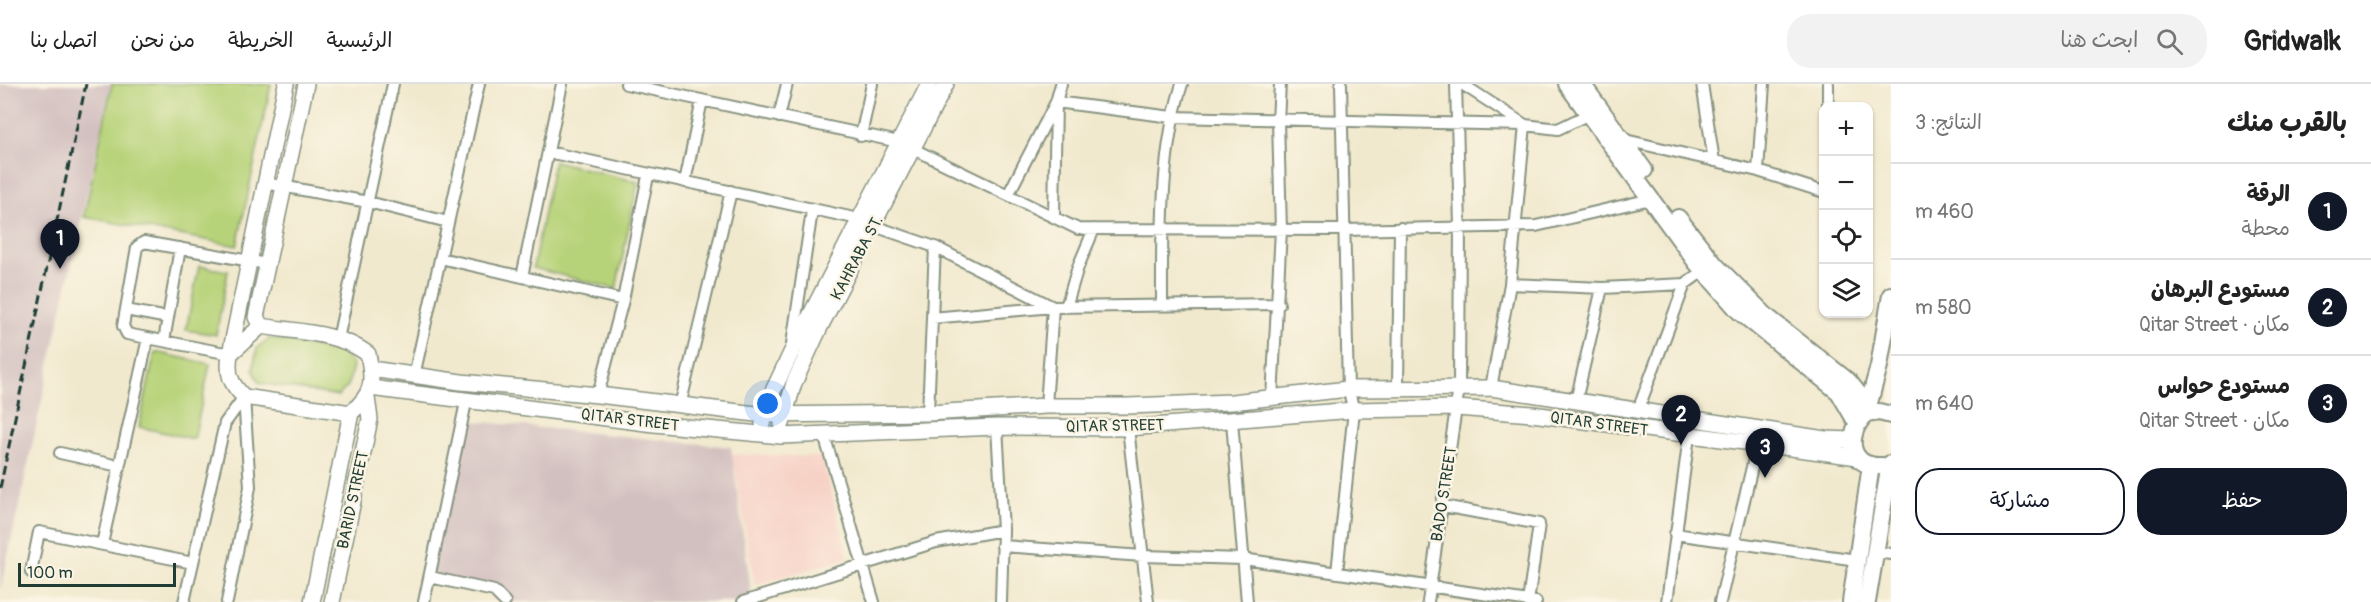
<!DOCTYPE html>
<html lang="ar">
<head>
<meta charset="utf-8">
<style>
	:root { --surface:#fff; --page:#f2f2f2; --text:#222; --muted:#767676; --line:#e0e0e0; --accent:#111827 }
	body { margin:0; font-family:Pangolin,"Playpen Sans Arabic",sans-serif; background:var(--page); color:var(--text); direction:rtl }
	.controls { position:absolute; right:18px; top:18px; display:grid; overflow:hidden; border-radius:12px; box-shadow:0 2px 4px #0004 }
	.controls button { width:54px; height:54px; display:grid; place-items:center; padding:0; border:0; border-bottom:2px solid var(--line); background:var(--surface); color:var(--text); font:30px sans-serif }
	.scale { position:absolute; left:18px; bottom:15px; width:158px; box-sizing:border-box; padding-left:6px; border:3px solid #1f3d34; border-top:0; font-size:16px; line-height:21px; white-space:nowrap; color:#1f3d34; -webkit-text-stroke:4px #fcf5e5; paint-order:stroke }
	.you { position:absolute; left:768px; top:320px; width:21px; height:21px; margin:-15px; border:4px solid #fff; border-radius:50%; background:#1a73e8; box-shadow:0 0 0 9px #1a73e833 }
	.badge { display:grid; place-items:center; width:39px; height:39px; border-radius:50%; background:var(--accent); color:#fff; font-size:20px; font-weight:700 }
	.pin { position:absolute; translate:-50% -50px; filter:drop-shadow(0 2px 3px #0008) }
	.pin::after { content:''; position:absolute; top:32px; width:21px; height:18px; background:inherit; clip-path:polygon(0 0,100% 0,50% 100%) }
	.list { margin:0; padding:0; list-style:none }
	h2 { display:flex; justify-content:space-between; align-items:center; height:78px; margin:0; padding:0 24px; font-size:26px }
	h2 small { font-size:20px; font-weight:400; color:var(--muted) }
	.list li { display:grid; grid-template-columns:39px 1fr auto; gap:18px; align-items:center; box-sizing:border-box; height:96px; padding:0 24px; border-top:2px solid var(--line) }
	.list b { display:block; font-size:22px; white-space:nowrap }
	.list p { margin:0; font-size:20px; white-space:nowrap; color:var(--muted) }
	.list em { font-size:20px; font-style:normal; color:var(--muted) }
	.actions { display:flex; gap:12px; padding:18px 24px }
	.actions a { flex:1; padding:14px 0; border:2px solid var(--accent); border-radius:24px; text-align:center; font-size:21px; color:var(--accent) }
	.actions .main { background:var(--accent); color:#fff }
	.icon { flex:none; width:33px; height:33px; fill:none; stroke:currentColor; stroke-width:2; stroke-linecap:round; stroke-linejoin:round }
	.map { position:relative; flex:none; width:1891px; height:518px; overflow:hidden; direction:ltr }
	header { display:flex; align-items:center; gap:36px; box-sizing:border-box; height:84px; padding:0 30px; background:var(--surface); border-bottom:2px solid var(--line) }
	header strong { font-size:28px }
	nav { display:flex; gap:33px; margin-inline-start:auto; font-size:21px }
	.search { width:420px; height:54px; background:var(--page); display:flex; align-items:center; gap:15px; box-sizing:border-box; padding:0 21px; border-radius:24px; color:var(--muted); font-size:22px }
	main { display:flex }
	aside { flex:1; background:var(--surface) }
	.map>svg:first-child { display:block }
</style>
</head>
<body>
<header>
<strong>Gridwalk</strong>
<div class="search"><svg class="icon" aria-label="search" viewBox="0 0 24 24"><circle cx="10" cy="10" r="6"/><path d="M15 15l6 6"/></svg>ابحث هنا</div>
<nav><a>الرئيسية</a><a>الخريطة</a><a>من نحن</a><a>اتصل بنا</a></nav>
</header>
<main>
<aside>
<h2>بالقرب منك<small>النتائج: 3</small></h2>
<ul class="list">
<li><span class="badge">1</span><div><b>الرقة</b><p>محطة</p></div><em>460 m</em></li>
<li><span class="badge">2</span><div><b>مستودع البرهان</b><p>مكان · Qitar Street</p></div><em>580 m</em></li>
<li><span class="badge">3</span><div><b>مستودع حواس</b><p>مكان · Qitar Street</p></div><em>640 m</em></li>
</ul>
<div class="actions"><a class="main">حفظ</a><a>مشاركة</a></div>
</aside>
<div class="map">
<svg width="1891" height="518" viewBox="0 0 1891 518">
	<rect width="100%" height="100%" fill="#fcf5e5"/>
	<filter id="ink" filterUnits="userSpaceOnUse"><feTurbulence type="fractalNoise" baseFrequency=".0167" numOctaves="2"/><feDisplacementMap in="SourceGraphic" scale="12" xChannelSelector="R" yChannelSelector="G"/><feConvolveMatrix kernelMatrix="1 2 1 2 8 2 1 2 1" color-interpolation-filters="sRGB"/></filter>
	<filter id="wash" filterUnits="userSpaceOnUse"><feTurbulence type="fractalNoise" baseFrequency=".008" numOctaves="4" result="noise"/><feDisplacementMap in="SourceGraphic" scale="24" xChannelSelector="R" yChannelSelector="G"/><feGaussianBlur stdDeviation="1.35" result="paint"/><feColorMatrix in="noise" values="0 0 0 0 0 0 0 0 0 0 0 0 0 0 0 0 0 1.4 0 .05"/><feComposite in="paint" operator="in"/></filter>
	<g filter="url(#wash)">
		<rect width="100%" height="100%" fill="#f1e9ce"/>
		<path fill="#f7d1c6" d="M 732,370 L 822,373 L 848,474 L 755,501 Z"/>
		<path fill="#d2bfbf" d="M 0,0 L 111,0 L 0,508 Z
			M 463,336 L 731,363 L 752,515 L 743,518 L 505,518 L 494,507 L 430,493 Z"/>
		<path fill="#b7d379" stroke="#6b8856" stroke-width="1.5" d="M 112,0 L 271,0 L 237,162 L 84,133 Z
			M 554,77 L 638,98 L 616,205 L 533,184 Z
			M 199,182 L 228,187 L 216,251 L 186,246 Z
			M 270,254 L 343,268 L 353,281 L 348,302 L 338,312 L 260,299 L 253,286 L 257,264 Z
			M 155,268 L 210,280 L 194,355 L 139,343 Z"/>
	</g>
	<g filter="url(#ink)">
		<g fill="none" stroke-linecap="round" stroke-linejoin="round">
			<g stroke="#889381" stroke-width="14">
				<path id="minor" d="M 626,0 L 899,58 L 1078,145 L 1344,146 L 1536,142 L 1651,115
					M 1462,0 L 1525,41 L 1510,200 L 1491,304
					M 1702,0 L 1714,77
					M 1828,0 L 1828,22
					M 779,33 L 787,0
					M 861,52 L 872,0
					M 1621,55 L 1758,87 L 1824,108
					M 548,68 L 859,135 L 874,142 L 935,163 L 1053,223 L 1046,322
					M 1758,87 L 1764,0
					M 685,98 L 702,16
					M 265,99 L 368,118 L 448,138
					M 1009,109 L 1056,18 L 1172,33 L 1525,41 L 1558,45 L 1589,30
					M 1054,132 L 1056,18 L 1061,0
					M 440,174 L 623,216
					M 522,193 L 562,0
					M 1510,200 L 1602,204 L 1685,200 L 1703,187
					M 1162,221 C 1162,148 1160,70 1182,0
					M 1066,223 L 1078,183 L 1094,145
					M 126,226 L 168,234
					M 932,234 L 1053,223 L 1279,220
					M 338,255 L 393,0
					M 164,257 L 180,164
					M 792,260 L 812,127
					M 230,270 L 127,250 L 123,242 L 137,163 L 144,158 L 267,180
					M 414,292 L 479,0
					M 1398,303 L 1400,144
					M 598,311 L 623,216 L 648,92
					M 1272,315 L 1281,146 L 1278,37 L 1280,0
					M 1576,317 L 1602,204
					M 680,322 L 731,107
					M 1638,326 L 1685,200
					M 928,329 L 935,163
					M 1232,337 L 1247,518
					M 997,343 L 1003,446 L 1001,518
					M 1128,344 L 1148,518
					M 824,351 L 874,518
					M 60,369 L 119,382
					M 1443,422 L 1539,440 L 1528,518
					M 1675,450 L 1857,476
					M 102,460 L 148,254
					M 1002,462 L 1143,472 L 1243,475 L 1536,518
					M 1875,468 L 1891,470
					M 31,488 L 39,448 L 193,479
					M 1337,489 L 1354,326 L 1348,305 L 1341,0
					M 430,493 L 494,507 L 505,518
					M 184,518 L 225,339 L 244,313
					M 227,518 L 250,403 L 244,313
					M 424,518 L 466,318
					M 743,518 L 936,458 L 1003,446
					M 1428,518 L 1459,303 L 1460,142 L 1456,0
					M 1667,518 L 1689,352
					M 1720,518 L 1757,362"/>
			</g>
			<g stroke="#889381" stroke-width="18">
				<path id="secondary" d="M 261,242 L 256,233 L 306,0
					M 230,270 L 261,242 C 296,248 339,248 368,270 C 374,299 373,309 351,329 L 244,313 C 230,299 227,290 230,270 L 286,0
					M 371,285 L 461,298 L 598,311 L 764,331 L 928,329 L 1046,322 L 1128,322 L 1232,318 L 1348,305 L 1491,304 L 1825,355 L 1852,356
					M 370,304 L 654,340 L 781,352 L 997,343 L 1128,344 L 1354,326 L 1457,324 L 1532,330 L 1858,373
					M 763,339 L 772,309 L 791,269 L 929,0
					M 782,340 L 794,299 L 820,243 L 946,0
					M 312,518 L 351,329
					M 332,518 L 370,335 L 367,314"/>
			</g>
			<g stroke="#889381" stroke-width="20">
				<path id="primary" d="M 1567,0 L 1697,179 L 1739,227 L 1839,308 L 1857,339
					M 1582,0 L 1644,86
					M 1678,134 L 1715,181 L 1767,233 L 1849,298 L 1860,312 L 1866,330
					M 1866,330 L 1879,282 L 1891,211
					M 1882,382 C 1848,384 1845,350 1866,330 L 1879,328 L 1891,331
					M 1851,518 L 1871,381
					M 1867,518 L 1890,380"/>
			</g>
			<use href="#minor" stroke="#fff" stroke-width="10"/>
			<use href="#secondary" stroke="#fff" stroke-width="15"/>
			<use href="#primary" stroke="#fff" stroke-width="16"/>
			<path stroke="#1f3d34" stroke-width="3" stroke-dasharray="9 4.5" stroke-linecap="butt" d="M 0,404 L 86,0"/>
		</g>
	</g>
	<g text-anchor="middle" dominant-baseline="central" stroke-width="5" stroke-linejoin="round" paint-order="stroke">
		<g font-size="16" fill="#1f3d34" stroke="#fcf5e5">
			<text transform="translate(857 174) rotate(-62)">KAHRABA ST.</text>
			<text transform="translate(630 336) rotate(7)">QITAR STREET</text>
			<text transform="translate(1599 340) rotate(8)">QITAR STREET</text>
			<text transform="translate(1115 342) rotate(-1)">QITAR STREET</text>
			<text transform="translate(1444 410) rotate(-81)">BADO STREET</text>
			<text transform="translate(353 416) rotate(-78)">BARID STREET</text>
		</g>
	</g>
</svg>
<div class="controls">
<button>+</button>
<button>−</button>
<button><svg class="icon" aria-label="locate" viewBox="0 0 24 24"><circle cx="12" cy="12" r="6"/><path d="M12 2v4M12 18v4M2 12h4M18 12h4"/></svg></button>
<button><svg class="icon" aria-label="layers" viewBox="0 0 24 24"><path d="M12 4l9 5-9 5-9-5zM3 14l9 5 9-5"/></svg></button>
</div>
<div class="scale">100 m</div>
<div class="you"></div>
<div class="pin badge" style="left:60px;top:185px">1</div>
<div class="pin badge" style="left:1681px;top:361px">2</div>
<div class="pin badge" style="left:1765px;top:394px">3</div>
</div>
</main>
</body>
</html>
